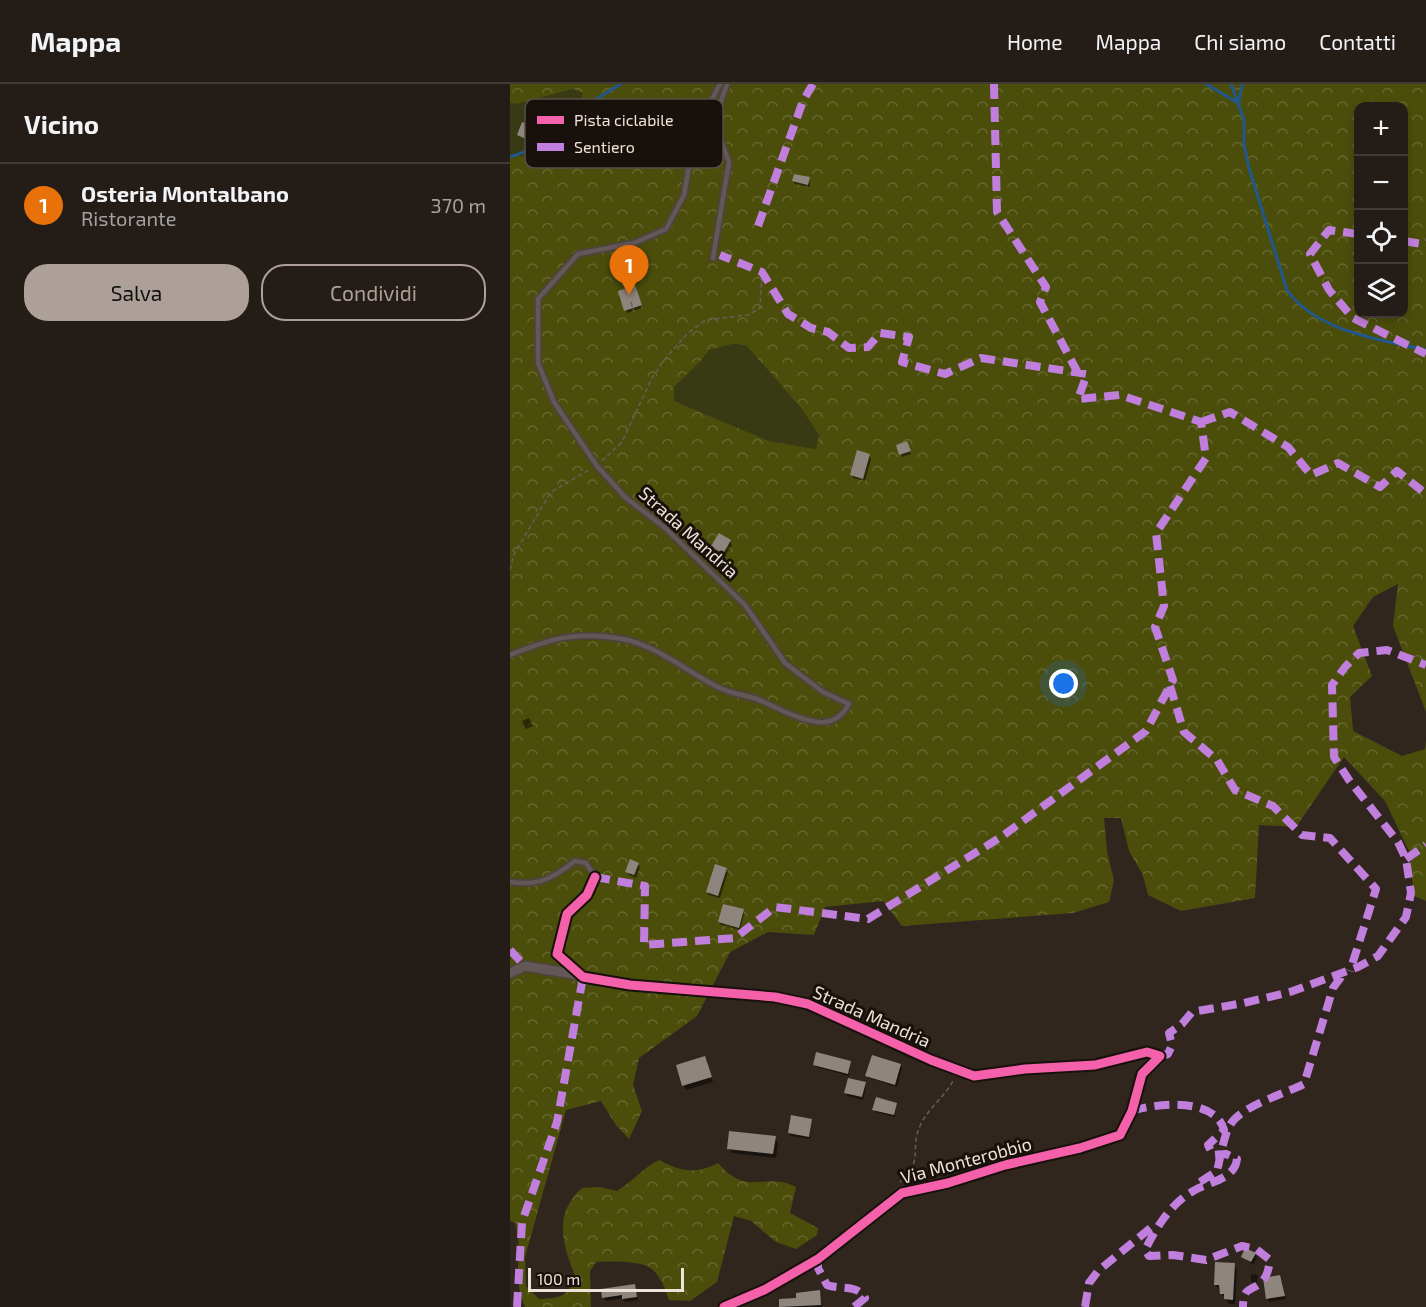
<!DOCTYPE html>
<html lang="it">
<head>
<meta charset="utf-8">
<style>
	:root { --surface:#241c16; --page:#2c251f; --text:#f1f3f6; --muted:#a3a1a1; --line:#413a35; --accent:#aca098 }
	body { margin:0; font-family:"Exo 2",sans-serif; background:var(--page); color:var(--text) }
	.controls { position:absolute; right:18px; top:18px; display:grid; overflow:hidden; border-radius:12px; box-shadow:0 3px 9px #0003 }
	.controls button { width:54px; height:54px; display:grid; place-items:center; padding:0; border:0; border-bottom:2px solid var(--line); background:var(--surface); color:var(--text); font:30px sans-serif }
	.scale { position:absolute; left:18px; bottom:15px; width:156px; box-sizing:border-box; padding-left:6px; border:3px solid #eee2d9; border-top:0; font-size:16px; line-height:21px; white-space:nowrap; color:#eee2d9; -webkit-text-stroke:4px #18100a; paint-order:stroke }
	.you { position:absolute; left:554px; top:600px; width:21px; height:21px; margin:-15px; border:4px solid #fff; border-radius:50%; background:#1a73e8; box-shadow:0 0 0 9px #1a73e833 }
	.badge { display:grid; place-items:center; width:39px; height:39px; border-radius:50%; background:var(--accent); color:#fff; font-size:20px; font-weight:700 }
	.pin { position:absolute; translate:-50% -50px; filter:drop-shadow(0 2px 3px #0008) }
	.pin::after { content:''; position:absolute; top:32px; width:21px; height:18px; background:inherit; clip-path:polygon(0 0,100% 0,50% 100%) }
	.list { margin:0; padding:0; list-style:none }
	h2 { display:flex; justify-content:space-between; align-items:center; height:78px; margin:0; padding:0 24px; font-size:26px }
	h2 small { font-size:20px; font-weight:400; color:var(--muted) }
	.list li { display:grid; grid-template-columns:39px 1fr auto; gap:18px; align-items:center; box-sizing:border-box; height:84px; padding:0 24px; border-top:2px solid var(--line) }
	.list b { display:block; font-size:22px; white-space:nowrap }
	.list p { margin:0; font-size:20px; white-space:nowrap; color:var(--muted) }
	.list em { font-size:20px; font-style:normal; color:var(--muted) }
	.actions { display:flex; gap:12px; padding:18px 24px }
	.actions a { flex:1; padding:14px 0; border:2px solid var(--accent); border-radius:24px; text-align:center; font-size:21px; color:var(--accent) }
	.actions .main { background:var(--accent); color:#111 }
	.icon { flex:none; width:33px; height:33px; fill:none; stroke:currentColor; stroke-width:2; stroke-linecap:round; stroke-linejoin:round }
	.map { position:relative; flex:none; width:916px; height:1223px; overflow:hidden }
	header { display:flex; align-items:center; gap:36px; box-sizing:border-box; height:84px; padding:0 30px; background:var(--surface); border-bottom:2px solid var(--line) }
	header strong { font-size:28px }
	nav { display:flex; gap:33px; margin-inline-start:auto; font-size:21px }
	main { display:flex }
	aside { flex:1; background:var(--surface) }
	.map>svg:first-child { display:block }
</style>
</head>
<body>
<header>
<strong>Mappa</strong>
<nav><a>Home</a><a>Mappa</a><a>Chi siamo</a><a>Contatti</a></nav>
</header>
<main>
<aside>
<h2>Vicino<small></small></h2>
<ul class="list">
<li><span class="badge" style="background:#e8710a">1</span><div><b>Osteria Montalbano</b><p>Ristorante</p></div><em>370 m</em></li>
</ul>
<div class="actions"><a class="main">Salva</a><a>Condividi</a></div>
</aside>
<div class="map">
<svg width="916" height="1223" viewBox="0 0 916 1223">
	<defs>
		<pattern id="forest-crowns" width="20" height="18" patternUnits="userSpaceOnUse" patternTransform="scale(1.5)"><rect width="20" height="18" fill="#4b4e0b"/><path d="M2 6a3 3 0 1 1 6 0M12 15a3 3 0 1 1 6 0" fill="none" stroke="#65672e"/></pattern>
	</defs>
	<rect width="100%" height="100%" fill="#30261e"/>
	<path fill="#383a14" d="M 63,5 L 73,9 C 65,29 68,73 38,75 C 26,76 12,71 0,71 L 0,19 L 7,20 Z
		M 223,260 L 236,261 L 291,324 L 309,351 L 306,365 L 259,357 L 164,317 L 164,303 L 191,277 L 199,266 Z"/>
	<path fill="url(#forest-crowns)" fill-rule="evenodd" d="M 0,0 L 916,0 L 916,628 L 883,542 L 888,500 L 863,513 L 843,542 L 862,592 L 840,613 L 843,647 L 892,672 L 915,665 L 916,656 L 916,817 L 904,812 L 899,767 L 875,717 L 834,673 L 786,743 L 749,741 L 745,814 L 671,827 L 638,811 L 633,791 L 619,767 L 611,734 L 594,734 L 597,767 L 604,797 L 599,818 L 563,829 L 392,842 L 373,817 L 315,823 L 304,851 L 258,848 L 220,868 L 187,932 L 129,974 L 123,1001 L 132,1027 L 119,1055 L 106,1041 L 91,1017 L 56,1026 L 15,1173 L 16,1202 L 29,1215 C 50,1214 57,1213 66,1194 C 53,1162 42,1131 72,1104 L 90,1103 L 107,1107 C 123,1097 133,1084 149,1076 C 169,1087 186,1091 208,1079 C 238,1114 253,1087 286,1103 L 280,1129 L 308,1144 L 307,1151 L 286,1165 L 266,1158 L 241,1137 L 224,1132 L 207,1198 L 180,1217 L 159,1216 C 155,1205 150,1190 139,1183 C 129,1177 98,1177 86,1178 L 80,1187 L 81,1223 L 15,1223 C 0,1187 15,1170 5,1139 L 0,1137 L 0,71 C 12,71 26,76 37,75 C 68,72 64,29 73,9 L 63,5 L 7,20 L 0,19 ZM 848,22 L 894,22 L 894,230 L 848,230 ZM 223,260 L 236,261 L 291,324 L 309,351 L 306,365 L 259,357 L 164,317 L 164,303 L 191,277 L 199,266 Z"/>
	<path fill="#0007" d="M 18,42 L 19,48 L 27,54 L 25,60 L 9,51 Z
		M 299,94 L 300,103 L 285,100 L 283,97 Z
		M 126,205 L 132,224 L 117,229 L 110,208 Z
		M 399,362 L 401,370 L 392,373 L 391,370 Z
		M 359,371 L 361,375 L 355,397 L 343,394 L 342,390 Z
		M 220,457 L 222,461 L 215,472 L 202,462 Z
		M 19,634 L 23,642 L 16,645 L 12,637 Z
		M 128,780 L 130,783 L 126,794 L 119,791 L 117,788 Z
		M 216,785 L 218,788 L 210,814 L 199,811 L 197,808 Z
		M 233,827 L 234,830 L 230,846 L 211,841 L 209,838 Z
		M 194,974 L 203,998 L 176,1006 L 174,1001 Z
		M 340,979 L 339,992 L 306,983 L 304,980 Z
		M 390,981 L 392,984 L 387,1003 L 359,994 L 357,991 Z
		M 355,999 L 356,1003 L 353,1016 L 337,1012 L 336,1008 Z
		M 386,1020 L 385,1033 L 366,1028 L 364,1025 Z
		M 301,1036 L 300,1055 L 281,1052 L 279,1049 Z
		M 265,1054 L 268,1059 L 266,1074 L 222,1069 L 219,1064 Z
		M 745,1170 L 747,1174 L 743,1181 L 732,1172 Z
		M 724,1180 L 727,1186 L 725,1220 L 719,1220 L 705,1200 Z
		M 741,1190 L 748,1191 L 747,1199 L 741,1198 Z
		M 771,1196 L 776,1215 L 759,1218 L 757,1214 Z
		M 124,1201 L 128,1216 L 115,1218 L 113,1214 L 96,1217 L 94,1214 Z
		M 309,1207 L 312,1223 L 271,1223 L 271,1216 L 288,1215 Z"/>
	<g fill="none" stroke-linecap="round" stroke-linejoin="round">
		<path stroke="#21578d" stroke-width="3" d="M 696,0 L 728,19
			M 721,0 L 734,36 L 734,61 L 739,84 L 777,206 C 807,248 868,255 916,266
			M 729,17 L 732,0
			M 0,73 L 28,63 L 49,47 L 68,26 L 111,0"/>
	</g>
	<path fill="#8e857e" d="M 12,38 L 20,41 L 18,46 L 27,49 L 23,58 L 7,51 Z
		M 284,90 L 300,93 L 298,101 L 282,97 Z
		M 125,201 L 132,221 L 114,227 L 108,207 Z
		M 397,357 L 401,367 L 389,371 L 386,361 Z
		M 347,366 L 360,370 L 353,395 L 340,391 Z
		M 209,449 L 221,456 L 213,470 L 201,462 Z
		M 120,775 L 129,779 L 124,791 L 115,788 Z
		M 205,780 L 217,784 L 208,812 L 196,808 Z
		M 213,820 L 234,825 L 229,844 L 208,838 Z
		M 306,968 L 341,977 L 338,990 L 303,981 Z
		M 362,971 L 391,980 L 385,1001 L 355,992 Z
		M 195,972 L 202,993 L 172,1002 L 166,981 Z
		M 338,994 L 356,998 L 352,1013 L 334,1009 Z
		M 366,1013 L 387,1019 L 384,1031 L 362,1026 Z
		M 281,1031 L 302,1035 L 299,1053 L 278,1049 Z
		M 219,1047 L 266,1052 L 263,1070 L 217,1065 Z
		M 735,1164 L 746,1169 L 741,1178 L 731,1173 Z
		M 705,1178 L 725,1179 L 723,1216 L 714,1215 L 714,1210 L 710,1210 L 709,1201 L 704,1201 Z
		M 770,1191 L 775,1212 L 756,1215 L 753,1194 Z
		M 125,1200 L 127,1213 L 112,1215 L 112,1211 L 92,1214 L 91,1205 Z
		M 310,1206 L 311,1221 L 269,1223 L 269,1215 L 286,1214 L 286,1209 Z"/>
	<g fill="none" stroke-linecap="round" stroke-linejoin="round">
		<g stroke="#4d443e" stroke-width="8">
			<path id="service" d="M 203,174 L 219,78 L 204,37 L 217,0
				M 0,571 C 42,554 66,547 112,555 C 145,560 180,590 210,604 C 224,611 240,611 254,618 C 269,625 297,640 315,638 C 326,637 334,629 339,620 L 313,608 L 275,579 L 235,521 L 154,443 L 116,414 L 87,382 L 44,318 L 28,279 L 28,215 L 68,170 L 124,159 L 156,145 L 174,111 L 185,47 L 210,0
				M 0,798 C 28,802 42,795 65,777 L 76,779 L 85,793"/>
		</g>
		<g stroke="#4d443e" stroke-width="12">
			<path id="minor" d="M 85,793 L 77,811 L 57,830 L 47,870 L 73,893 L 120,901 L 265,913 L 298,920 L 421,976 L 464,992 L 515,985 L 585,981 L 637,968 L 650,972 L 632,990 L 622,1027 L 610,1051 L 570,1064 L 495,1081 L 438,1099 L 392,1109 L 308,1175 L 254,1206 L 214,1223
				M 0,889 L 15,882 L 69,891"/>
		</g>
		<path stroke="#685d5b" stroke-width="1.5" stroke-dasharray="4.5 3" stroke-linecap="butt" d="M 121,218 L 124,228
			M 92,377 L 112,358 L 141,296 L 153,277 L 178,249 L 196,236 L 238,231 L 250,224 L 252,188
			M 0,486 L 4,470 L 41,408 L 81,385
			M 390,1098 C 415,1074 399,1067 410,1042 C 418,1024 435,1013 444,995"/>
		<use href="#service" stroke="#645757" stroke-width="4.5"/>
		<use href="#minor" stroke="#645757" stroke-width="9"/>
		<path stroke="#c07fdc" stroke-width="8" stroke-dasharray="15 8" stroke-linecap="butt" d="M 484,0 L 487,128 L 536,203 L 530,218 L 568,289
			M 248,142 L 293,17 L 303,0
			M 848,150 L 819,146 L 800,170 L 819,206 L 843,234 L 916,270
			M 894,157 L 912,160 L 916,157
			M 691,338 L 720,328 L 778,363 L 801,391 L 828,379 L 870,403 L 887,387 L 916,410
			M 660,602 L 674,648 L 707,676 L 725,706 L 763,722 L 792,751 L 820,754 L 866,805 L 840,887
			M 896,775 L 916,761
			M 85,793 L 135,802 L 134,861 L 225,854 L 265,823 L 358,835 L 491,753 L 636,647 L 663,596 L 645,543 L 654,522 L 646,449 L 696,374 L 691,338 L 610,311 L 568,315 L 577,290 L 471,274 L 435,290 L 392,278 L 399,253 L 370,249 L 358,263 L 339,264 L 318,248 L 301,244 L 278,230 L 252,188 L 210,171
			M 0,866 L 15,882
			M 650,972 L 658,970 L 662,961 L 659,949 L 672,940 L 682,928 L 734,919 L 780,908 L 848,883 L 868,872 L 896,833 L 901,809 L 896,775 L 888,758 L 839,696 L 824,673 L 822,601 L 835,583 L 849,569 L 877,566 L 916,581
			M 622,1027 C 647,1019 705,1013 714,1046 L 698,1061 L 703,1071 L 716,1070 L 727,1075 C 725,1095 699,1098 685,1106 C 661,1119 647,1142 635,1166 L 639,1172 L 663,1171 L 696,1176 L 732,1162 L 746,1165 L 760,1176 C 759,1182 758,1190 754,1195 C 744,1209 733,1199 733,1223
			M 690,1098 L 707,1087 C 710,1075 714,1051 720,1041 C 731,1022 774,1010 794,1000 L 823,904 L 834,889
			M 308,1175 L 308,1184 L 317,1201 C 330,1206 348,1200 355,1214 L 344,1223
			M 7,1223 L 12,1138 L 47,1038 L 73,893
			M 575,1223 L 579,1199 L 588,1187 L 643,1142"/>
		<g stroke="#18100a" stroke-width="13">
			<path id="cycleway" d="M 85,793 L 77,811 L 57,830 L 47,870 L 73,893 L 120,901 L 265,913 L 298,920 L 421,976 L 464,992 L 515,985 L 585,981 L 637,968 L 650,972 L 632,990 L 622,1027 L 610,1051 L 570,1064 L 495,1081 L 438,1099 L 392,1109 L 308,1175 L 254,1206 L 214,1223"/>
		</g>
		<use href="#cycleway" stroke="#f560ab" stroke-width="9"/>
	</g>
	<g text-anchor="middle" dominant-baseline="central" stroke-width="6" stroke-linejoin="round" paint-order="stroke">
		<g font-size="18" fill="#eee2d9" stroke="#18100a">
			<text transform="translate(179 448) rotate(42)">Strada Mandria</text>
			<text transform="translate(362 932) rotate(24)">Strada Mandria</text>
			<text transform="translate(456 1076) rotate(-15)">Via Monterobbio</text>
		</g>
	</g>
	<rect x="15" y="15" width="198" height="69" rx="9" fill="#18100a" stroke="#584f48" stroke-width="1.5"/>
	<rect x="27" y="32" width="27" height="8" fill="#f560ab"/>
	<rect x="27" y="59" width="27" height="8" fill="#c07fdc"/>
	<g font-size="16" fill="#eee2d9">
		<text x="64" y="42">Pista ciclabile</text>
		<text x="64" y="69">Sentiero</text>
	</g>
</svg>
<div class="controls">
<button>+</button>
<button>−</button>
<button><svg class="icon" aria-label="locate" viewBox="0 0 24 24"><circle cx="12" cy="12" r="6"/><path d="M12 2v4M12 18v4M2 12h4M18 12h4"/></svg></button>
<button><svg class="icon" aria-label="layers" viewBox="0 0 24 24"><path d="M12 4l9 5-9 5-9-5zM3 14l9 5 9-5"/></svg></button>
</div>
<div class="scale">100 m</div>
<div class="you"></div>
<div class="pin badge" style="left:119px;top:211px;background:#e8710a">1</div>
</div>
</main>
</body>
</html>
